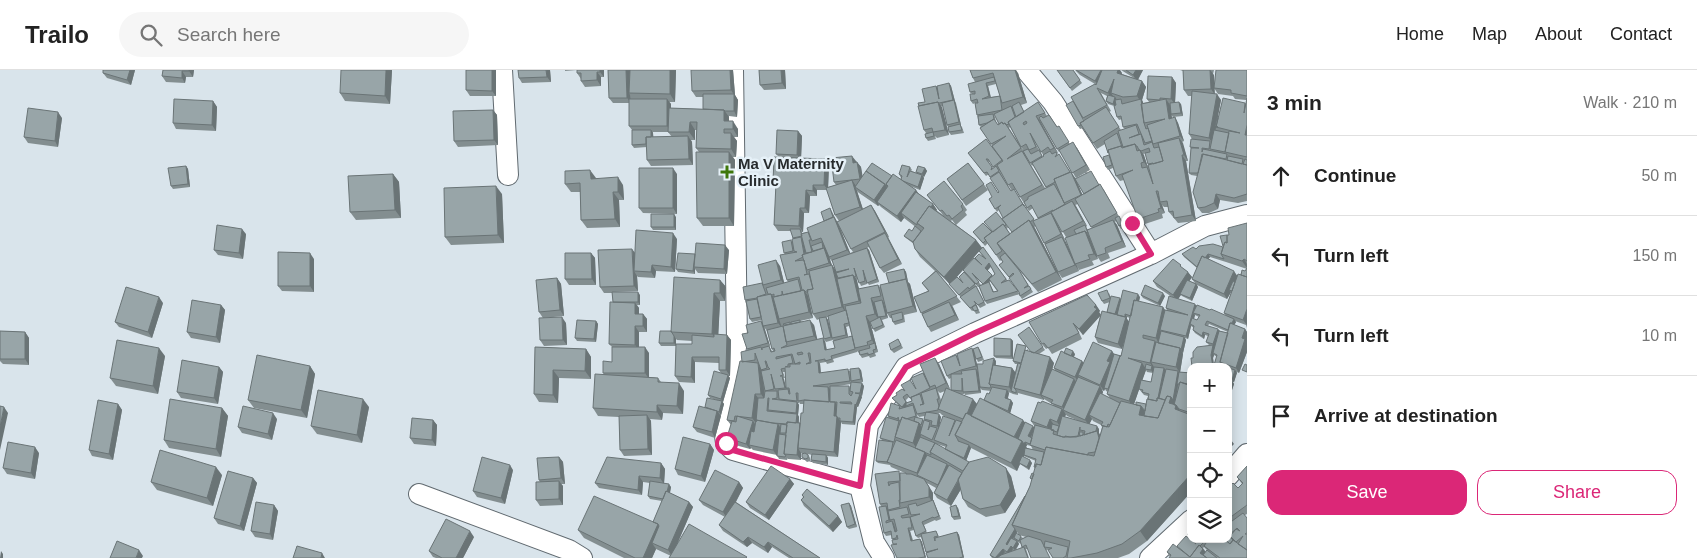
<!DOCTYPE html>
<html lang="en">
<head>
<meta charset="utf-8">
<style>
	:root { --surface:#fff; --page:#f6f6f6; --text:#222; --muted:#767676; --line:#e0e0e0; --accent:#db2777 }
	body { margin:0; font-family:Helvetica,sans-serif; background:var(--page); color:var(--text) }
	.controls { position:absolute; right:15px; bottom:15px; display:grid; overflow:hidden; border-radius:10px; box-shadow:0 2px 12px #0003 }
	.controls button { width:45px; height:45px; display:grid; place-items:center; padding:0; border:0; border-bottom:1px solid var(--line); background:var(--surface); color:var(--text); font:25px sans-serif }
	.stop { position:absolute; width:15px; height:15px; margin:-11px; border:4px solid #db2777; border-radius:50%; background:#fff }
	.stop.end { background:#db2777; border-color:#fff; box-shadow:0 1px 5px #0008 }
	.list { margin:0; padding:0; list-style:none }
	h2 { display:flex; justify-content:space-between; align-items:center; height:65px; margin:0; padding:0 20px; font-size:21px }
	h2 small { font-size:16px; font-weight:400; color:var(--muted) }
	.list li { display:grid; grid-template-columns:32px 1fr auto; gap:15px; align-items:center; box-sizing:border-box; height:80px; padding:0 20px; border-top:1px solid var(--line) }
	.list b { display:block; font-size:19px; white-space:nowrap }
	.list em { font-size:16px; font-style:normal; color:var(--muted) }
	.actions { display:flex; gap:10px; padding:15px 20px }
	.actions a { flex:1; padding:11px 0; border:1px solid var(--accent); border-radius:15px; text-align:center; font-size:18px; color:var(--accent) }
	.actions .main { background:var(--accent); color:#fff }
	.icon { flex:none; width:28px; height:28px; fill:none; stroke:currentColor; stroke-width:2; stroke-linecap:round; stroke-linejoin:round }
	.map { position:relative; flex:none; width:1247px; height:488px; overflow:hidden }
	header { display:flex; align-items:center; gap:30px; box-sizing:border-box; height:70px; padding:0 25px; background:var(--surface); border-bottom:1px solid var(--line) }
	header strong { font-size:24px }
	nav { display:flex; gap:28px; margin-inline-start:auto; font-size:18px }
	.search { width:350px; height:45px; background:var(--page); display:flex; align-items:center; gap:12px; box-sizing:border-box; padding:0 18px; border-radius:28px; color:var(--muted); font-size:19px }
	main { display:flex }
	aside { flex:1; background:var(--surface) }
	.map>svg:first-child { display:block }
</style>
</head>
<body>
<header>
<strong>Trailo</strong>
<div class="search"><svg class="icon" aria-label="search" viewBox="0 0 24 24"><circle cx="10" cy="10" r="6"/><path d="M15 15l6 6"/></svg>Search here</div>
<nav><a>Home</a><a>Map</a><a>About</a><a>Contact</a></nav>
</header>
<main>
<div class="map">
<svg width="1247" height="488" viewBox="0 0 1247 488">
	<rect width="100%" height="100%" fill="#d9e4eb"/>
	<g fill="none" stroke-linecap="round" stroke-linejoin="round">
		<g stroke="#616a70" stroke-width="22">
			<path id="street" d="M 502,0 L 508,105
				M 733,0 L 737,270 L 724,359 L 726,373 L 733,380 L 860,416
				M 1026,0 L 1053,32 L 1151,184
				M 1228,406 L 1247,384
				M 419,424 L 569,480 L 582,488
				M 884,488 L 874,472 L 860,416 L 868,355 L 906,297 L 975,263 L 1151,184 L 1205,156 L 1247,145
				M 1150,488 L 1191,450"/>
		</g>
		<use href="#street" stroke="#fff" stroke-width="20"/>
	</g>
	<path fill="#838e90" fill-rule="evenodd" d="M 135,0 L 131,15 L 107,8 L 103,3 Z
		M 163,0 L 194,0 L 193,7 L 186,7 L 185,13 L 166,12 L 162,6 Z
		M 392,0 L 390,34 L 345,31 L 340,23 Z
		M 496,0 L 496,26 L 470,26 L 466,20 Z
		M 550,0 L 551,12 L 522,13 L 519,8 Z
		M 565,0 L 604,0 L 604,7 L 601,7 L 601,16 L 585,17 L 581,11 L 581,9 L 577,3 L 577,0 L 565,1 Z
		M 608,0 L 676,0 L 675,32 L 669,32 L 671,34 L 671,38 L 703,39 L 703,27 L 696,27 L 692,21 L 733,0 L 735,25 L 738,30 L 737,47 L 729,46 L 729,51 L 738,59 L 738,67 L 734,67 L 737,71 L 736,87 L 733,87 L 735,90 L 734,156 L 703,156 L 697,148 L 699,82 L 696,78 L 697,60 L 695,60 L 695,70 L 691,70 L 692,72 L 693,95 L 651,96 L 647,90 L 647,77 L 634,78 L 632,75 L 632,60 L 629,56 L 629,33 L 613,33 L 609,28 ZM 653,62 L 668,62 L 672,67 L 653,67 Z
		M 759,0 L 785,0 L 786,19 L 764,20 L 760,15 Z
		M 970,0 L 1018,3 L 1027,33 L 1021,35 L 1024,42 L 1038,32 L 1047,46 L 1057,57 L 1070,74 L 1077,78 L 1090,100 L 1076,108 L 1060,81 L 1059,82 L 1057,79 L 1040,51 L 1058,83 L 1057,84 L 1076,109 L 1099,115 L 1104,120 L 1125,157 L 1121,159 L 1116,151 L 1115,152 L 1117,155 L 1126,177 L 1108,183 L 1110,188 L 1101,192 L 1097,186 L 1092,174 L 1098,189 L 1092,191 L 1094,195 L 1079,200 L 1077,196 L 1079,201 L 1062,208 L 1058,202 L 1046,177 L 1036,156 L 1034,157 L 1062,210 L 1038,222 L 1019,200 L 1033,222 L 1022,229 L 1020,226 L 1019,222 L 1010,208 L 999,195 L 1003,192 L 1001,190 L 1000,191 L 988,173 L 985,176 L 973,162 L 992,162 L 1006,154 L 1008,157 L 1007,159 L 1010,164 L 1012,162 L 999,140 L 997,142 L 989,129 L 999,122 L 989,104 L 986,106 L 968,83 L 986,69 L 1003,91 L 980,58 L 981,57 L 979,55 L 975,33 L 973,34 L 971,31 L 972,24 L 970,22 L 975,12 L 973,8 ZM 996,14 L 1000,26 L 991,27 L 988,16 ZM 994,45 L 995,45 L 999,54 L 998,55 L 996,52 L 995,47 ZM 1010,57 L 1021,77 L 1024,81 L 1009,58 ZM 1034,71 L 1044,86 L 1043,87 ZM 1024,84 L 1032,96 L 1033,95 L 1046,118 L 1045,118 ZM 990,91 L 994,97 L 993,98 L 988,92 ZM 998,98 L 1012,121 L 1011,121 ZM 1077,112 L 1084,124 L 1082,125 ZM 1015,119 L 1029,141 L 1033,138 L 1039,149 L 1034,150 L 1014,120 ZM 1078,134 L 1091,157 L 1092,158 L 1088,160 L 1086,157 L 1087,156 L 1075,135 ZM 1052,144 L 1066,167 L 1073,188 L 1064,170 L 1065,170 L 1055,149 L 1052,145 Z
		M 1057,0 L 1073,0 L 1082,13 L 1072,21 Z
		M 1075,0 L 1120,0 L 1122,4 L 1134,8 L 1121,0 L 1143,0 L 1138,10 L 1142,11 L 1146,17 L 1142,30 L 1143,33 L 1149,32 L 1147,29 L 1172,7 L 1176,13 L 1175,32 L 1181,34 L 1183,46 L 1173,47 L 1171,45 L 1172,48 L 1175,47 L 1178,53 L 1184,71 L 1182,72 L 1188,91 L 1186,91 L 1196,151 L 1178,153 L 1169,142 L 1168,137 L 1164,137 L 1162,135 L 1165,143 L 1162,144 L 1163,148 L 1142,155 L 1138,149 L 1124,110 L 1120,111 L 1116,106 L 1113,98 L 1108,100 L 1106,97 L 1109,85 L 1105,74 L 1097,79 L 1083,58 L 1080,59 L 1078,56 L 1084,50 L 1071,27 L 1095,14 L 1080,5 ZM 1101,23 L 1107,26 L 1106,31 L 1108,34 L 1114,36 L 1117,47 L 1119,50 L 1122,49 L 1123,57 L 1125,59 L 1121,60 L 1109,42 L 1111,41 ZM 1150,82 L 1148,94 L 1149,99 L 1143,84 Z
		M 1180,0 L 1214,0 L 1213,4 L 1214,17 L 1247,0 L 1247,131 L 1238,133 L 1220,130 L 1218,139 L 1209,143 L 1202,143 L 1198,138 L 1197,106 L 1191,105 L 1189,103 L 1191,78 L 1190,77 L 1192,69 L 1189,64 L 1192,26 L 1188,26 L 1184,20 L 1183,1 ZM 1214,18 L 1218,24 L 1233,26 L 1235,29 L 1246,30 L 1246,34 L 1245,33 L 1217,48 L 1221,30 L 1214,24 Z
		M 949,13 L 951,16 L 955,31 L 956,33 L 961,55 L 960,55 L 962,57 L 964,63 L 951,65 L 949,62 L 948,57 L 947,55 L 943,36 L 941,36 L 949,65 L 937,68 L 935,66 L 936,69 L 928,71 L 926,68 L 926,63 L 924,60 L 925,32 L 936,16 L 938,18 Z
		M 213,31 L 217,37 L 216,61 L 176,59 L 173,53 Z
		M 493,40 L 497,45 L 498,75 L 458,77 L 454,71 Z
		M 62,48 L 58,77 L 28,73 L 24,67 Z
		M 798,61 L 802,66 L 801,88 L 829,95 L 828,117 L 836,115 L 834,112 L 856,91 L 861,97 L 862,106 L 892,106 L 901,109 L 901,108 L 899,104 L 910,97 L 912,100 L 911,101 L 917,103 L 916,102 L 925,98 L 927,101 L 924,107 L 923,106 L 924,108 L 920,120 L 910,116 L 916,120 L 918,123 L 933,134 L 937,140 L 936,140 L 943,145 L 927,125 L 963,134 L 967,140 L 965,142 L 967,145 L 956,155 L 952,150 L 951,151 L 976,170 L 1008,211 L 1020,224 L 987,234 L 985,231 L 979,217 L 978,217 L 965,203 L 977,191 L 975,188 L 984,188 L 979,181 L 953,211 L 975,214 L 986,235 L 980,238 L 976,233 L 980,243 L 976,244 L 974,240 L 972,241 L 950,214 L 937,202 L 961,232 L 952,236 L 959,250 L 931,262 L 928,257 L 914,227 L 928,221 L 922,213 L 935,201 L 920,187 L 915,179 L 914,174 L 906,168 L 904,166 L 912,161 L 921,161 L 904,148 L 901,152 L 881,137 L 879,135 L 878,136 L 859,123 L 857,121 L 863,139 L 871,135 L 875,141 L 889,167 L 888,168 L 902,194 L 884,203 L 880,198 L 869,177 L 867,178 L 869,180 L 879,212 L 869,215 L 867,212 L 867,214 L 861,216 L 858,209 L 856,210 L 859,219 L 878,215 L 880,217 L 889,213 L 904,199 L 906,202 L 908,212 L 910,214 L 917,242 L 904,245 L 905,252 L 895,255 L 893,252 L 892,248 L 890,248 L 887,243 L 884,232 L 888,248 L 882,250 L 885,257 L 875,262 L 870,252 L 878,282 L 875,283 L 876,286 L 870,288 L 869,286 L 862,288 L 859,283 L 857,281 L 857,282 L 833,289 L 834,292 L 827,294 L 826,292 L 820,293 L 821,303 L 861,300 L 863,312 L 859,313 L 864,316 L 862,326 L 861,326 L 862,327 L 858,337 L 857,337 L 855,355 L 842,354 L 841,352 L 838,387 L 827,386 L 828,388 L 828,395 L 813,393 L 811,390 L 812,385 L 808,384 L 810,388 L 810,391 L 807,392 L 802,387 L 802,384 L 801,383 L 801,390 L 788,389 L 788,388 L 787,390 L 779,389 L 777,385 L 753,380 L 751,378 L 750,379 L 735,375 L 728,364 L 731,355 L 727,350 L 742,292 L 748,281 L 747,279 L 748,263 L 763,253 L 762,250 L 752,252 L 750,249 L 745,230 L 780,196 L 784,213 L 788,212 L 787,210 L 785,184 L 784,183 L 791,170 L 792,173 L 793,169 L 791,161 L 778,161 L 774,155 L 776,117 L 773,113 L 779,87 L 776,84 ZM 817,120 L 827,120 L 835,145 L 839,151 L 837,152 L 830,138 L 824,151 L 808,162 L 802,163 L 802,162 L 803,162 L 804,143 L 809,143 L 810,126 L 817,126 ZM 839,157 L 851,179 L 853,182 L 850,183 ZM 829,188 L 833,192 L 835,199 L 832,195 ZM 991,197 L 995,204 L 993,206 L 987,201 ZM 975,207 L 983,214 L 981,215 ZM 990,211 L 997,221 L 994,222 L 989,212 ZM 808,225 L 813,244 L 817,250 L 819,249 L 824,269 L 826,272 L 833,270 L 828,250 L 826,247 L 828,247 L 835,278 L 827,280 L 825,271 L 817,270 L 814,255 L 800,251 L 813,248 ZM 849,256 L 852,266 L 848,267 L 846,257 ZM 764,257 L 767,261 L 772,279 L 773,281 L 772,281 L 769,276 L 770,276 ZM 783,302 L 785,302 L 786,319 L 783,308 L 785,308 ZM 851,314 L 850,318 L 849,316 L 838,316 ZM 799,332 L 800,334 L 804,334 L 803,343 L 800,354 L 799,353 L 799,347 L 798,345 L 799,335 L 798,333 L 799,333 Z
		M 968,93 L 988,120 L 966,136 L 947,109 Z
		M 186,96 L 188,99 L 190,117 L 173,119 L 171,116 Z
		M 393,104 L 399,112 L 401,148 L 356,150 L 350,142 Z
		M 677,104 L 677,144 L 643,143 L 639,138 Z
		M 596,108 L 623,115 L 624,130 L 619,130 L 620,157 L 587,158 L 581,150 L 580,122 L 571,122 L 565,114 Z
		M 502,124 L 504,173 L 451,175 L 445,167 Z
		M 676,147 L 676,160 L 653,160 L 651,157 Z
		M 1247,153 L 1247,258 L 1246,255 L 1235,251 L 1236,252 L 1234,255 L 1245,259 L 1247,262 L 1247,282 L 1239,303 L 1237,302 L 1234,312 L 1233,312 L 1234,314 L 1232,320 L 1228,319 L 1228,297 L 1215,297 L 1214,296 L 1214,297 L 1192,297 L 1193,288 L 1210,276 L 1206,272 L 1208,266 L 1205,265 L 1204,269 L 1195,263 L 1193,260 L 1194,258 L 1191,256 L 1188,269 L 1185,268 L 1186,270 L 1183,283 L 1183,284 L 1180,302 L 1191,303 L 1191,422 L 1147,471 L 1129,484 L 1118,488 L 1053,488 L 1049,480 L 1027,479 L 1026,479 L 1029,488 L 992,488 L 990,485 L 1025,426 L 1029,418 L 1032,410 L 1030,408 L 1034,404 L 1035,398 L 1034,397 L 1036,391 L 1026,387 L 1024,386 L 1024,387 L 1032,393 L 1029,400 L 1020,394 L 1017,401 L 971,378 L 966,391 L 1011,406 L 1016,426 L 1005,443 L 986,447 L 968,437 L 963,429 L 961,419 L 951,436 L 937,428 L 934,423 L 936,418 L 927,413 L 933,423 L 933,430 L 941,449 L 936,451 L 935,450 L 924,455 L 927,463 L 936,461 L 939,467 L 957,462 L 959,465 L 964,488 L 928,488 L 921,467 L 918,468 L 916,466 L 913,455 L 914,460 L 910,461 L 913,470 L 920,469 L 922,472 L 926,488 L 897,488 L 892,465 L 886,466 L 884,463 L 881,436 L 880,434 L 875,404 L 905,403 L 891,397 L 890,395 L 878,393 L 876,391 L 882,370 L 880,368 L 889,348 L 888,346 L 898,335 L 892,328 L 905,321 L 916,319 L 923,303 L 939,294 L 950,319 L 949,319 L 951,320 L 951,308 L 949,309 L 947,306 L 956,285 L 958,288 L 978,277 L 980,280 L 984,290 L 978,292 L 974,283 L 978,298 L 996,291 L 996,295 L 1012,298 L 1015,303 L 1017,294 L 1015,294 L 1013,291 L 1028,279 L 1028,281 L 1031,282 L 1029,257 L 1045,280 L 1039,284 L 1054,293 L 1052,299 L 1055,300 L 1054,298 L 1064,283 L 1075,284 L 1074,287 L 1082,291 L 1083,293 L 1112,281 L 1114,284 L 1121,286 L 1125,269 L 1122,279 L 1098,273 L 1095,267 L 1100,246 L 1083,265 L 1077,258 L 1082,269 L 1052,284 L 1048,278 L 1046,279 L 1042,274 L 1096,235 L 1100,241 L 1099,242 L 1101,245 L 1107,242 L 1110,232 L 1104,234 L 1102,231 L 1109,223 L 1111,228 L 1121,229 L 1140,227 L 1139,232 L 1163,237 L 1165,240 L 1167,240 L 1166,238 L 1172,227 L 1157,217 L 1153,211 L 1184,199 L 1192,207 L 1189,211 L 1195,213 L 1192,209 L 1197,198 L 1184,187 L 1182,184 L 1196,179 L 1223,177 L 1229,165 ZM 1210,187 L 1226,192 L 1247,199 L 1245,201 L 1237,206 L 1208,189 ZM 1197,215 L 1227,229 L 1231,222 L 1231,223 L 1224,243 L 1226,246 L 1178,229 L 1181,225 L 1182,226 L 1192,231 L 1198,217 ZM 1195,245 L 1199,247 L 1197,250 L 1194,249 ZM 1127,247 L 1130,248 L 1129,252 L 1127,249 ZM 1209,254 L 1228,262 L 1228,263 L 1220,261 L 1208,256 ZM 1214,285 L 1217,287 L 1214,295 L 1213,288 ZM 1146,300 L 1147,302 L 1153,303 L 1151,312 L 1142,310 ZM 980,318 L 982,320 L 991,321 L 989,324 L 984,330 L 977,334 L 960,324 L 964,324 L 964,323 L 965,325 L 981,323 ZM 1105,319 L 1106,321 L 1108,322 L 1107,324 L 1110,328 L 1102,325 L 1103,322 L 1102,320 L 1104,321 ZM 1139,319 L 1144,325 L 1148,326 L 1146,334 L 1134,334 ZM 938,321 L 940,323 L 945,321 L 941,330 ZM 1008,322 L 1011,323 L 1013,324 L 1018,325 L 1018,323 L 1044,330 L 1044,329 L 1052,334 L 1054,335 L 1041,333 L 1031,351 L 1035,357 L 1034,358 L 1010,343 L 1013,333 L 1008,328 L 1009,323 ZM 909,327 L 912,331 L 907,333 L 906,330 ZM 1064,342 L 1067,346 L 1079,351 L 1065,347 L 1066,344 ZM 940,343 L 942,345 L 951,349 L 939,356 L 941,347 L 934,344 ZM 917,344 L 919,347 L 925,346 L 924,349 L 924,351 L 923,349 L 918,348 ZM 1092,349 L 1093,351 L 1101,355 L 1102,357 L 1100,365 L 1099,363 L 1099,359 L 1089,354 ZM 937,374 L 946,377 L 945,379 ZM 1027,375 L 1031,376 L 1033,380 L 1027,378 L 1026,377 ZM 1017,462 L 1019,465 L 1026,467 L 1023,468 L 1017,464 ZM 1018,472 L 1021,474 L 1022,477 L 1016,480 L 1019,474 Z
		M 246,164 L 243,189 L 218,185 L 214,180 Z
		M 677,169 L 675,202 L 656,201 L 655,208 L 638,207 L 637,206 L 638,221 L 614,222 L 640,225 L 640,235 L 637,235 L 639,238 L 639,244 L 643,244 L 647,249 L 647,262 L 639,262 L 639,277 L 649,283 L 649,307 L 658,308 L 661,312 L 684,321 L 683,344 L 663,343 L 662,350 L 650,349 L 651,351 L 652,385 L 624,386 L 620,380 L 619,347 L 598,346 L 593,338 L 604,304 L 603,303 L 612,292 L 612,277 L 609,274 L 613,232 L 612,223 L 604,223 L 600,217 L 635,183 Z
		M 729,180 L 727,204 L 698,203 L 695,199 L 695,204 L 678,202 L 676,199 L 695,184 Z
		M 591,183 L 595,188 L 596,215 L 569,215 L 565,209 Z
		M 314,189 L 314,222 L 282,221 L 278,216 Z
		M 557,208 L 561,214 L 564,246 L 543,248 L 539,242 Z
		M 720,210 L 726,217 L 725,231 L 720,231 L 718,265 L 727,265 L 731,270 L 730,306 L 728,306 L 730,308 L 723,332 L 710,328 L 708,325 L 721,303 L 719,300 L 719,293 L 695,292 L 695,313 L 679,312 L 675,306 L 676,276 L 661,276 L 659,273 L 671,261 ZM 676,269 L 677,270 L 692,271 L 692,274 L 676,274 Z
		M 1141,225 L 1165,226 L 1160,236 L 1143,228 Z
		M 163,233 L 152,268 L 119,257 L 115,252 Z
		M 221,235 L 225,240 L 220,273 L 191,268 L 187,262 Z
		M 596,251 L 598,254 L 596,272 L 577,271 L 575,268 Z
		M 566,253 L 567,275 L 544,276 L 540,270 Z
		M 0,261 L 25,262 L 29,268 L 29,295 L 3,294 L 0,291 Z
		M 898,269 L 903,278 L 894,283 L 891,280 Z
		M 1011,269 L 1013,271 L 1013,289 L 996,288 L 994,286 Z
		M 535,277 L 586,279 L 591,287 L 591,309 L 559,308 L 558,333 L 539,332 L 534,324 Z
		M 165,286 L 158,324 L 116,316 L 110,308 Z
		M 310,296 L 315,304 L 307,348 L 254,338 L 248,330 Z
		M 219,297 L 223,302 L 218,334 L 181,328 L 177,322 Z
		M 722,331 L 724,334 L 715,368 L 697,362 L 693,357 L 705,337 Z
		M 118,334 L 122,340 L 113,390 L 92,386 L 89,380 Z
		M 369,337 L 362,373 L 317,364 L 311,356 Z
		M 222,338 L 228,346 L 221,387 L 169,378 L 164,370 Z
		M 277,349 L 272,370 L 242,363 L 238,357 Z
		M 433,350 L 437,355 L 436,376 L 414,374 L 410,368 Z
		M 710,374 L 714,380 L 705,412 L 678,405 L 675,399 Z
		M 39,383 L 35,409 L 7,404 L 3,398 Z
		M 559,387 L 563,392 L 565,414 L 561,414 L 563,416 L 563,435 L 540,436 L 536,430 L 540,412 L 539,410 Z
		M 661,393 L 665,399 L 664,413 L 671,417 L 670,423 L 689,432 L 693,437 L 676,477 L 747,488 L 669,488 L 671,486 L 656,479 L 652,488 L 624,488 L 584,468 L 578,460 L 653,452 L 662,431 L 650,429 L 648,426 L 650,413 L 643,412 L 642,425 L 599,418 L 595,413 Z
		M 1247,396 L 1247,444 L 1245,445 L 1247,488 L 1169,488 L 1170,487 L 1167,482 L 1194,472 L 1191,469 L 1228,469 L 1228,418 L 1238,418 L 1242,414 L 1237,407 ZM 1204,477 L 1207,480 L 1206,482 L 1203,478 Z
		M 513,400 L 505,434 L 477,427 L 473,421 Z
		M 222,405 L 213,436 L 157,420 L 151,412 Z
		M 253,408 L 257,413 L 244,461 L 218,454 L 214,448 Z
		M 790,409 L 794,414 L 769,450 L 750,438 L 746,432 Z
		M 739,412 L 743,418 L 736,432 L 820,488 L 789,488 L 772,477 L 768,483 L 752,473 L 747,477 L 723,461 L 719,455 L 725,447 L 703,435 L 699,430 Z
		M 802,425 L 838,446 L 842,452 L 833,462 L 804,436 L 801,430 L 803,427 Z
		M 849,433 L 851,436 L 857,457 L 849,459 L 847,457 Z
		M 274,435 L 278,441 L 273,470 L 255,467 L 251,461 Z
		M 958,438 L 961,449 L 954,450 L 952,447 Z
		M 474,467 L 463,488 L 436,488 L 433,487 L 429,481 Z"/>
	<path fill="#6a7476" d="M 130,0 L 135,0 L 131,15 L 127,10 Z
		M 189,0 L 194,0 L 193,7 L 189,1 Z
		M 386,0 L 392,0 L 390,34 L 385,26 Z
		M 492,0 L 496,0 L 496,26 L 492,21 Z
		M 546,0 L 550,0 L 551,12 L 547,7 Z
		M 600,0 L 604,0 L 604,7 L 600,2 Z
		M 626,0 L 630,0 L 629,23 L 630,25 L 631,33 L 627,28 Z
		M 670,0 L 676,0 L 675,32 L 670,24 Z
		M 730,0 L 733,0 L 735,25 L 738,30 L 737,47 L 734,41 L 734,25 L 731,20 Z
		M 781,0 L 785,0 L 786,19 L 782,13 Z
		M 1015,0 L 1016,0 L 1018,3 L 1027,33 L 1023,27 Z
		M 1101,0 L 1108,0 L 1099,16 L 1095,11 Z
		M 1118,0 L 1120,0 L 1122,3 L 1121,8 L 1117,3 Z
		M 1136,0 L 1143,0 L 1137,11 L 1133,5 Z
		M 1210,0 L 1214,5 L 1215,25 L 1211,19 Z
		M 182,1 L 186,7 L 185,13 L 182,8 Z
		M 597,2 L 601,7 L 601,16 L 597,10 Z
		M 1172,7 L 1176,13 L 1175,34 L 1171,29 Z
		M 1114,9 L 1111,23 L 1113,26 L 1112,28 L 1108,23 Z
		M 1142,11 L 1146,17 L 1142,30 L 1143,32 L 1147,52 L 1141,32 L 1137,26 Z
		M 949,13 L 951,16 L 961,55 L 959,52 Z
		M 986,13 L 988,16 L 991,29 L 989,26 Z
		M 1217,24 L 1221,30 L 1213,74 L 1209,68 Z
		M 1115,27 L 1117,30 L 1115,37 L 1113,34 Z
		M 667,29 L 671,34 L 671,62 L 667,56 Z
		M 1166,29 L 1170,35 L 1173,54 L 1169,49 Z
		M 213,31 L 217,37 L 216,61 L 212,55 Z
		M 938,32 L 942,37 L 949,65 L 945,60 Z
		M 1179,32 L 1181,34 L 1183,46 L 1181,43 Z
		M 493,40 L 497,45 L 498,75 L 494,70 Z
		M 724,40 L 729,47 L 729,59 L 724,51 Z
		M 58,42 L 62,48 L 58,77 L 55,71 Z
		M 1036,46 L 1040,51 L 1058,83 L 1054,78 Z
		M 1175,47 L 1178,53 L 1184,71 L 1180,66 Z
		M 733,51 L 738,59 L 738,67 L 733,59 Z
		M 690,52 L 695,60 L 695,70 L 689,62 Z
		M 1247,55 L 1247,68 L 1245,65 Z
		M 651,60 L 653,63 L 654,73 L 651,70 Z
		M 798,61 L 802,66 L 801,90 L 797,85 Z
		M 731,63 L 737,71 L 736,87 L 731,79 Z
		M 688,66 L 692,72 L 693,95 L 689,89 Z
		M 1179,68 L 1183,73 L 1188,91 L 1184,85 Z
		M 1073,72 L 1077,78 L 1090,100 L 1086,95 Z
		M 1140,80 L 1144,85 L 1148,98 L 1144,92 Z
		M 729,82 L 735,90 L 734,156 L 729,148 Z
		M 1182,85 L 1186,91 L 1196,151 L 1192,145 Z
		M 852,86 L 856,91 L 857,98 L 853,93 Z
		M 825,89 L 829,95 L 828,120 L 824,115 Z
		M 857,92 L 861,97 L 864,114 L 860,109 Z
		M 186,96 L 188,99 L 190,117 L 188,114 Z
		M 673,98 L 677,104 L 677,144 L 673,138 Z
		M 925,98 L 927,101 L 924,107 L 922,104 Z
		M 590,100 L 596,108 L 596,117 L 591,109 Z
		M 1071,102 L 1075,108 L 1085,130 L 1081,125 Z
		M 393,104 L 399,112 L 401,148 L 395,140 Z
		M 922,105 L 924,108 L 920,120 L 918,117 Z
		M 618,107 L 623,115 L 624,130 L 618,122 Z
		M 852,110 L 856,116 L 855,117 L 857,121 L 864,143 L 860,137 Z
		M 885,114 L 889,120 L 877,132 L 879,135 L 878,136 L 874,130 Z
		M 813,115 L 817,120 L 817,126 L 813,121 Z
		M 496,116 L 502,124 L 504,173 L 498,165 Z
		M 806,120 L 810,126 L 809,143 L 805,138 Z
		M 916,120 L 920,126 L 901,143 L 904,148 L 901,152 L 897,146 Z
		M 1156,121 L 1159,127 L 1160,132 L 1162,135 L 1165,143 L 1161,138 Z
		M 613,122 L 619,130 L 620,157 L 615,149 Z
		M 1216,124 L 1220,130 L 1218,139 L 1214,133 Z
		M 1072,131 L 1076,136 L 1087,156 L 1083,151 Z
		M 933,134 L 937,140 L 923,158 L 918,154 Z
		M 871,135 L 875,141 L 889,167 L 885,162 Z
		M 800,138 L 804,143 L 803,162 L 799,156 Z
		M 830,138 L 835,148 L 838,153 L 851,185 L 847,180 Z
		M 1051,143 L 1055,149 L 1065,170 L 1061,164 Z
		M 674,144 L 676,147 L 676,160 L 674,157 Z
		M 1029,150 L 1035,158 L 1062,210 L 1056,202 Z
		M 1113,150 L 1117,155 L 1126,177 L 1122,171 Z
		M 242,159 L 246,164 L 243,189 L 239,183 Z
		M 1085,161 L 1089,166 L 1098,189 L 1094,184 Z
		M 673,163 L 677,169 L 675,202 L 671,197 Z
		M 885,163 L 889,169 L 902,194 L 898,189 Z
		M 801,167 L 803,170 L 807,189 L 805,186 Z
		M 1062,167 L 1066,172 L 1079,201 L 1075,195 Z
		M 976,170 L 982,178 L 950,215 L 944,207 Z
		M 822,172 L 828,183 L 833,199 L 829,193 Z
		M 725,175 L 729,180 L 727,204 L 724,199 Z
		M 867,178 L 869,180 L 879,212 L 877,209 Z
		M 632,179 L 636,184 L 634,201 L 637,206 L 638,221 L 634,216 Z
		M 310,183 L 314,189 L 314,222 L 310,216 Z
		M 591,183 L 595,188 L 596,215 L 592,209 Z
		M 695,184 L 694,197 L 695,199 L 695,204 L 693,201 Z
		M 1208,184 L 1210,187 L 1200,200 L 1198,197 Z
		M 1244,189 L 1247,194 L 1247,198 L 1242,191 Z
		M 776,190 L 780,196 L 785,216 L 781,210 Z
		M 989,193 L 991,196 L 987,201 L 985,198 Z
		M 652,195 L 656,201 L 655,208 L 651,202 Z
		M 832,195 L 836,201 L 844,235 L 843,235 L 844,237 L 846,243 L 842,237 Z
		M 904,199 L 906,202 L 908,212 L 910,214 L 917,242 L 913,236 Z
		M 1234,201 L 1238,207 L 1231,221 L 1229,220 L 1231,222 L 1227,229 L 1224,224 Z
		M 1188,202 L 1192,207 L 1177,231 L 1173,225 Z
		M 853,205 L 857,210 L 863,236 L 859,231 Z
		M 992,205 L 994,208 L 989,212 L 995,225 L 983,214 Z
		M 557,208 L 561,214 L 564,246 L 560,240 Z
		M 720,210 L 726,217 L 725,231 L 720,223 Z
		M 1196,214 L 1198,217 L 1192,231 L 1190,228 Z
		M 804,220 L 808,226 L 813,248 L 809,242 Z
		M 638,222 L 640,225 L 640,235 L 638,232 Z
		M 714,223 L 720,231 L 718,272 L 712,264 Z
		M 1163,223 L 1165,226 L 1160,236 L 1158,233 Z
		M 771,224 L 775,229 L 779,249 L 782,258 L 778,253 Z
		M 1138,224 L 1140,227 L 1134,249 L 1132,246 Z
		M 159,227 L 163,233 L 152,268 L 148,262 Z
		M 871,228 L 875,234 L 879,250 L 875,244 Z
		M 1120,228 L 1122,231 L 1118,245 L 1115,245 Z
		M 882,230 L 884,233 L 888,248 L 886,246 Z
		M 949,232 L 953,237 L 959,250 L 955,245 Z
		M 635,233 L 639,238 L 639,249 L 635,244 Z
		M 1195,234 L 1197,237 L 1193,243 L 1195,245 L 1192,255 L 1190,254 L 1191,256 L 1188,269 L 1186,266 Z
		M 221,235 L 225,240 L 220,273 L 216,267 Z
		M 1096,235 L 1100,241 L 1099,242 L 1101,245 L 1083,265 L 1079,259 Z
		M 1163,237 L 1167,243 L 1160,260 L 1162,263 L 1159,274 L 1156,268 Z
		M 1247,239 L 1247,255 L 1243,250 Z
		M 643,244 L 647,249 L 647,262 L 643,256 Z
		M 1125,244 L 1127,247 L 1127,249 L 1130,253 L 1122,279 L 1118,274 Z
		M 866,246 L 870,252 L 878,282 L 872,270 Z
		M 562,247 L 566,253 L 567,275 L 563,270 Z
		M 826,247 L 828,250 L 833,270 L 831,267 Z
		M 1234,249 L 1236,252 L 1230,263 L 1228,260 Z
		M 810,250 L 814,255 L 818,272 L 814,266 Z
		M 596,251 L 598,254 L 596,272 L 594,269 Z
		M 761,251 L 763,253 L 770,276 L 768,273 Z
		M 844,254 L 846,257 L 848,267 L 846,265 Z
		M 635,256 L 639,262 L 639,280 L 635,275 Z
		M 1218,259 L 1220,261 L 1213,283 L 1214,285 L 1213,288 L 1214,297 L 1213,297 L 1211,285 L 1213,275 L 1213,274 Z
		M 1245,259 L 1247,262 L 1247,282 L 1239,303 L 1236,298 L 1242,268 Z
		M 25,262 L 29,268 L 29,295 L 25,289 Z
		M 1203,262 L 1205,265 L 1204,269 L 1202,266 Z
		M 727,265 L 731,270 L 730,306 L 726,300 Z
		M 674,266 L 676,269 L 676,276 L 674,273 Z
		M 1184,267 L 1186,270 L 1183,283 L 1181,280 Z
		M 823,268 L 825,271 L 827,283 L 825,280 Z
		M 1011,269 L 1013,271 L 1013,289 L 1011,286 Z
		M 1155,271 L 1159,276 L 1151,292 L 1154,297 L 1153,303 L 1151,300 L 1152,296 L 1150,293 Z
		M 645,277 L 649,283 L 649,309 L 645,303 Z
		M 159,278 L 165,286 L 158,324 L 153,316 Z
		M 972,278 L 974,281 L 978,299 L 976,296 Z
		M 1180,278 L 1183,284 L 1180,303 L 1176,297 Z
		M 586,279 L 591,287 L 591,309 L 585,301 Z
		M 1073,281 L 1075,284 L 1073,289 L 1071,286 Z
		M 1112,281 L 1116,287 L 1114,298 L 1104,321 L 1100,315 L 1107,291 Z
		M 692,287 L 695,292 L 695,313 L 691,307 Z
		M 1050,287 L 1054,293 L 1045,327 L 1041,325 L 1044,329 L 1044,330 L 1040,325 Z
		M 935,288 L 939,294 L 950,319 L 946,313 Z
		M 994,288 L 996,291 L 993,315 L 991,314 Z
		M 818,291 L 820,294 L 821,306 L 819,303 Z
		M 1082,291 L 1086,296 L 1078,305 L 1080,309 L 1079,313 L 1075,307 Z
		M 758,293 L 762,299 L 765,330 L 761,324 Z
		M 1142,293 L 1146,299 L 1145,299 L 1146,300 L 1133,337 L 1129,331 Z
		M 310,296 L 315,304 L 307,348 L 301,340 Z
		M 219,297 L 223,302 L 218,334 L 214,328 Z
		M 859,298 L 861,300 L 863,312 L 861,309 Z
		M 1012,298 L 1016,303 L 1013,323 L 1009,317 Z
		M 1164,298 L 1166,301 L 1160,330 L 1157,332 Z
		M 976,299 L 978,302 L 981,323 L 979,321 Z
		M 553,300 L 559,308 L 558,333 L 553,325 Z
		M 1235,300 L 1237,303 L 1234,312 L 1232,310 Z
		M 1178,301 L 1180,304 L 1175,333 L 1183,345 L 1160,352 Z
		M 728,305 L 730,308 L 723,332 L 721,329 Z
		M 782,306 L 784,309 L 787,321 L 785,318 Z
		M 1074,309 L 1078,314 L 1065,341 L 1062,337 Z
		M 1232,311 L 1234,314 L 1232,320 L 1230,317 Z
		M 679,313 L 684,321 L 683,344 L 677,336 Z
		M 862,313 L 864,316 L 862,326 L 860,323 Z
		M 1100,316 L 1103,322 L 1092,347 L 1089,345 L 1092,349 L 1089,355 L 1085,350 Z
		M 828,317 L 830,319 L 831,332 L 829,332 Z
		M 1007,320 L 1009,323 L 1007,331 L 1005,328 Z
		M 755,324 L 759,329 L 756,353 L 752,348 Z
		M 860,324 L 862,327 L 858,337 L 856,335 Z
		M 903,327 L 908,335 L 906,336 L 907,336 L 904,340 L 902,337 Z
		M 363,329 L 369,337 L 362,373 L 357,365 Z
		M 973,329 L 977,334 L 972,347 L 965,350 Z
		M 1011,330 L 1013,333 L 1010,344 L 1008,341 Z
		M 722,331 L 724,334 L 721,345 L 719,342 Z
		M 797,332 L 799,335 L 798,345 L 799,347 L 798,358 L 796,355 L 797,345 L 796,343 Z
		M 835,332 L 839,338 L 838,348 L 841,352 L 838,387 L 834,382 L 834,346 Z
		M 118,334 L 122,340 L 113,390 L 109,384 Z
		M 855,334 L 857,337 L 855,355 L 853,352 Z
		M 657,335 L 663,343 L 662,350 L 657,342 Z
		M 1141,336 L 1148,346 L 1139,345 Z
		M 4,337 L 8,343 L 0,380 L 0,357 Z
		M 222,338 L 228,346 L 221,387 L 216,379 Z
		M 1062,339 L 1066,344 L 1061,358 L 1057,352 Z
		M 717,341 L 721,346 L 715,368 L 712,362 Z
		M 273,343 L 277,349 L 272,370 L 268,364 Z
		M 939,344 L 941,347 L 939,359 L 937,356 Z
		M 647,345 L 651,351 L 652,385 L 648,379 Z
		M 1050,349 L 1054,355 L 1051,363 L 1047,357 Z
		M 433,350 L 437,355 L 436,376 L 432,370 Z
		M 1023,350 L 1027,355 L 1018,373 L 1014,368 Z
		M 753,351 L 757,357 L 749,375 L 751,378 L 750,379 L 746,374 Z
		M 800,353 L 803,359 L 798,378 L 801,383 L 801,390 L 797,385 Z
		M 919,353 L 923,359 L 920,364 L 921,365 L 917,379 L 913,373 Z
		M 778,354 L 782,360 L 780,363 L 781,364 L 777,386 L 773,380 Z
		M 1033,356 L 1035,358 L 1030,369 L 1028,366 Z
		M 1097,356 L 1099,359 L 1099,363 L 1101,367 L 1102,387 L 1096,363 Z
		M 1230,365 L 1232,368 L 1231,370 L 1234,374 L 1228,380 L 1228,366 Z
		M 1022,371 L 1025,372 L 1027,375 L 1026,377 L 1028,379 L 1024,385 L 1024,386 L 1020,393 L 1019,393 L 1020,394 L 1017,401 L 1011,393 Z
		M 710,374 L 714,380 L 705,412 L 701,406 Z
		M 969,375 L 971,378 L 966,391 L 964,388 Z
		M 35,377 L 39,383 L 35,409 L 31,403 Z
		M 925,382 L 929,388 L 918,405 L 917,403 Z
		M 826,385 L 828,388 L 828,395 L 826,392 Z
		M 559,387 L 563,392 L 565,414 L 561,408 Z
		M 1030,390 L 1032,393 L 1029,400 L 1027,397 Z
		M 661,393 L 665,399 L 664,414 L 660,408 Z
		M 947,394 L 951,400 L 938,415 Z
		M 510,395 L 513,400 L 505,434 L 501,428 Z
		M 216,397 L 222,405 L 213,436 L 207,428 Z
		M 1006,398 L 1011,406 L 1016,426 L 1005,443 L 1000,435 Z
		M 963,403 L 967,409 L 951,436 L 947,430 Z
		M 1191,404 L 1191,422 L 1147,471 L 1140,461 Z
		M 639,406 L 643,412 L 642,425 L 638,420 Z
		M 253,408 L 257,413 L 244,461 L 240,456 Z
		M 790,409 L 794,414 L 769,450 L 765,445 Z
		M 924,409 L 933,423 L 933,430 L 941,449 L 933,433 L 929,427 Z
		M 559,411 L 563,416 L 563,435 L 559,429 Z
		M 739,412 L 743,418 L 727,448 L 723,442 Z
		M 669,414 L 671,417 L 668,432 L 666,430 Z
		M 689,432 L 693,437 L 672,486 L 668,480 Z
		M 849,433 L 851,436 L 857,457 L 855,454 Z
		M 274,435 L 278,441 L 273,470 L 270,464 Z
		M 956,435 L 958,438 L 961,449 L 959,446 Z
		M 886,436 L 888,438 L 891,453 L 889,450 Z
		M 838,446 L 842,452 L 833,462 L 829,456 Z
		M 892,451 L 894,454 L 897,465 L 895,462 Z
		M 658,454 L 663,462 L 652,473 L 656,479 L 652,488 L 643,488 Z
		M 908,458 L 910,461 L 913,474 L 911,471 Z
		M 1015,459 L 1017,462 L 1008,477 L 1006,474 Z
		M 470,461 L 474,467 L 463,488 L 456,488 Z
		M 957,462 L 959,465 L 964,488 L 963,487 Z
		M 748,467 L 752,473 L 747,477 L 743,472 Z
		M 920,469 L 922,472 L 926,488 L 925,487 Z
		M 1017,471 L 1019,474 L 1015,480 L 1013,478 Z
		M 768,472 L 772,477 L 768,483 L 764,477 Z
		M 1011,476 L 1013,479 L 1009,485 L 1007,482 Z
		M 1003,479 L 1005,482 L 1000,488 L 995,488 Z
		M 1203,479 L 1207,484 L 1196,488 Z
		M 139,480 L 143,486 L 142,488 L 136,488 Z
		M 1,481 L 3,484 L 3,488 L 0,488 Z
		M 322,483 L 325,488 L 321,488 Z"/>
	<path fill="#98a5a8" stroke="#6a7476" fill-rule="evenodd" d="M 103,0 L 130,0 L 127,10 L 103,3 Z
		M 163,0 L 189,0 L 189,1 L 182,1 L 182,8 L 162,6 Z
		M 341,0 L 386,0 L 385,26 L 340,23 Z
		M 466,0 L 492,0 L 492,21 L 466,20 Z
		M 518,0 L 546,0 L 547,7 L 519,8 Z
		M 577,0 L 600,0 L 600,2 L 597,2 L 597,10 L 581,11 L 581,3 L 577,3 Z
		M 608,0 L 626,0 L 627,28 L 609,28 Z
		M 630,0 L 670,0 L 670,24 L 629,23 Z
		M 691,0 L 730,0 L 731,20 L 692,21 Z
		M 759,0 L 781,0 L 782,13 L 760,15 Z
		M 970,0 L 1015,0 L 1023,27 L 1002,33 L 993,3 L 973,8 Z
		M 1057,0 L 1073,0 L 1080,10 L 1070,18 Z
		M 1076,0 L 1101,0 L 1095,11 Z
		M 1102,0 L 1118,0 L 1117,3 L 1142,11 L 1137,26 L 1123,27 L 1111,23 L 1114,9 L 1108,23 L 1097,18 L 1107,35 L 1083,48 L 1071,27 L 1095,14 L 1096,15 Z
		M 1126,0 L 1136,0 L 1133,5 Z
		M 1183,0 L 1210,0 L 1211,19 L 1184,20 Z
		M 1216,0 L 1247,0 L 1247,26 L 1231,23 L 1231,20 L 1214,18 Z
		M 1148,6 L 1172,7 L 1171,29 L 1160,28 L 1160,30 L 1147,29 Z
		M 994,7 L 995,11 L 986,13 L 989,26 L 982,29 L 1000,26 L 1002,40 L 977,45 L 975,33 L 978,33 L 977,29 L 971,31 L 970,24 L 975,24 L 975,21 L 970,22 L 968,14 Z
		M 949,13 L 953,30 L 939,33 L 938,32 L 919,36 L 918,33 L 925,32 L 922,19 L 936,16 L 939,29 L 937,16 Z
		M 1192,21 L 1217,24 L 1209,68 L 1189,64 Z
		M 703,24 L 734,24 L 734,41 L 725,41 L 724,40 L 703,39 Z
		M 1108,25 L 1115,27 L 1113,34 L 1106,31 Z
		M 1223,28 L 1245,33 L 1244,43 L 1247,28 L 1247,55 L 1245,65 L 1247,65 L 1247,87 L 1225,82 L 1229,61 L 1240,63 L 1216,57 Z
		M 174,29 L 213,31 L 212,55 L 173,53 Z
		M 629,29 L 667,29 L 667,56 L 629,56 Z
		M 1121,29 L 1122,34 L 1141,29 L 1144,53 L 1146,59 L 1148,58 L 1152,71 L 1145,73 L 1137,54 L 1123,57 L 1121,46 L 1117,47 L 1114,36 L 1116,35 L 1115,30 Z
		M 1166,29 L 1169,49 L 1175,47 L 1180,66 L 1153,74 L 1147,55 L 1165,49 L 1144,53 L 1141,34 Z
		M 954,30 L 959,52 L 947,55 L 942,33 Z
		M 1073,31 L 1084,51 L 1080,53 L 1081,55 L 1078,56 L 1066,35 Z
		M 938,32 L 945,60 L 933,62 L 932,58 L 924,60 L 918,36 Z
		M 1019,32 L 1024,42 L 1016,47 L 1012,36 Z
		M 1038,32 L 1045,43 L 1036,46 L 1054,78 L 1050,80 L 1048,77 L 1041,82 L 1030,63 L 1036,77 L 1029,80 L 1026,74 L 1021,77 L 1008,52 ZM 1026,51 L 1027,53 L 1024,55 L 1023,53 Z
		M 1179,32 L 1181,43 L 1171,44 L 1170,33 Z
		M 1011,36 L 1015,47 L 1008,52 L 1009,54 L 1006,55 L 1005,53 L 1003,54 L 1002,52 L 999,54 L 994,44 Z
		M 1106,37 L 1119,57 L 1093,73 L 1080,53 Z
		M 28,38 L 58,42 L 55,71 L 24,67 Z
		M 669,38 L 724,40 L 724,51 L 733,51 L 733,59 L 724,59 L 724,63 L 731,63 L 731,79 L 696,78 L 697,52 L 690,52 L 689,62 L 668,62 Z
		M 493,40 L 494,70 L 454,71 L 453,41 Z
		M 993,44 L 994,49 L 987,53 L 979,55 L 978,46 Z
		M 1049,45 L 1057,57 L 1059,56 L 1069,72 L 1057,79 L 1039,48 L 1041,46 L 1043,48 Z
		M 1217,48 L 1218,48 L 1216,57 L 1218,57 L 1215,56 Z
		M 994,49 L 998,55 L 1002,52 L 1003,54 L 1005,53 L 1021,78 L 1007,89 L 1022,81 L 1042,115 L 1020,127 L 1012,113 L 1008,115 L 997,95 L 1003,91 L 992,76 L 1006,66 L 991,74 L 980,58 Z
		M 960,54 L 962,60 L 949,62 L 948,57 Z
		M 1136,55 L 1139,64 L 1129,68 L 1141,64 L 1144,75 L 1152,72 L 1154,78 L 1159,77 L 1163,91 L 1153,94 L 1153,93 L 1148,94 L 1145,83 L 1150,82 L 1149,78 L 1141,81 L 1140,80 L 1139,80 L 1137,76 L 1136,76 L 1135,74 L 1123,77 L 1118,61 Z
		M 632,60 L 651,60 L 651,67 L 646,67 L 646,74 L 632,75 Z
		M 777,60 L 798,61 L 797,85 L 776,84 Z
		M 1214,60 L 1229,63 L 1225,82 L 1210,79 Z
		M 933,62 L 934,66 L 926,68 L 925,64 Z
		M 1117,63 L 1122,77 L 1121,76 L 1108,80 L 1108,83 L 1104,71 Z
		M 688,66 L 689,89 L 647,90 L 646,67 Z
		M 1179,68 L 1184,85 L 1182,85 L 1192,145 L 1174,148 L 1173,141 L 1169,142 L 1167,131 L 1160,132 L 1158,121 L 1156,121 L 1161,138 L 1158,139 L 1159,142 L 1138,149 L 1122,105 L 1133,100 L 1116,106 L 1108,80 L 1121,76 L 1122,78 L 1135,74 L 1137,81 L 1140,80 L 1144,92 L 1141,93 L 1142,98 L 1147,97 L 1153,114 L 1148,95 L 1163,91 L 1158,73 Z
		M 986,69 L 1002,90 L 993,97 L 988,89 L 986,89 L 992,97 L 991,100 L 996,96 L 999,101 L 990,107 L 987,102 L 984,103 L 968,83 Z
		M 1191,69 L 1210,71 L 1209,79 L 1202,78 L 1202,82 L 1203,79 L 1227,84 L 1226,89 L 1202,84 L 1198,103 L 1189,103 L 1191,78 L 1199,78 L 1190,77 Z
		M 1073,72 L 1086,95 L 1072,103 L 1059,80 Z
		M 1028,79 L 1031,84 L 1039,80 L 1042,86 L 1030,93 L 1023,81 Z
		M 1050,81 L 1052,84 L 1056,82 L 1057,84 L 1055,87 L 1059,84 L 1070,102 L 1054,109 L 1055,112 L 1046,117 L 1032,93 L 1044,86 L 1043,85 Z
		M 696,82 L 729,82 L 729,148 L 697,148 Z
		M 1203,84 L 1247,95 L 1247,124 L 1234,128 L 1216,124 L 1214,133 L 1205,137 L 1198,138 L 1193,122 Z
		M 1109,85 L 1112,95 L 1106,97 L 1103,87 Z
		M 852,86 L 853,93 L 857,92 L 860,109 L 834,112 L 831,88 Z
		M 1228,86 L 1243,89 L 1242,94 L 1227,90 Z
		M 774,87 L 825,89 L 824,115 L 813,115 L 813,121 L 806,120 L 805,138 L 800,138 L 799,156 L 774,155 L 776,113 L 773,113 Z
		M 1245,89 L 1247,90 L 1247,95 L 1243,94 Z
		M 872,93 L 892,106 L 886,114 L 887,116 L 866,101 Z
		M 968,93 L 984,114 L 962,130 L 947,109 Z
		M 902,95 L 910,97 L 907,107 L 910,101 L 922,105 L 918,117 L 903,111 L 901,109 L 902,106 L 899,104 Z
		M 186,96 L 188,114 L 171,116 L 168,98 Z
		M 918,96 L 925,98 L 922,104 L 916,102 Z
		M 639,98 L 673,98 L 673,138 L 639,138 Z
		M 590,100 L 591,109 L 618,107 L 618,122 L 613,122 L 615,149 L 581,150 L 580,113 L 565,114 L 565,101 Z
		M 866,101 L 885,114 L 874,130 L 855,117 Z
		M 1091,101 L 1099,115 L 1084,124 L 1075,109 Z
		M 999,102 L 1011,121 L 1014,119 L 1024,136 L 1023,134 L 1003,148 L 998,138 L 1001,135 L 995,139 L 989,129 L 992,127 L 986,115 L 991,112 L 998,123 L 999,122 L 990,108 Z
		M 1071,102 L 1081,125 L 1064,133 L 1054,109 Z
		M 393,104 L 395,140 L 350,142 L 348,106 Z
		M 893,104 L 916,120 L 897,146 L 877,132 L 888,116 L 886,114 Z
		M 852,110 L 860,137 L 835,145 L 826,118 Z
		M 944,111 L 963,134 L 961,136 L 963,140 L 952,149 L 949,145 L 947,146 L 942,140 L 940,141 L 927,125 Z
		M 1054,114 L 1065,134 L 1053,141 L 1053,140 L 1038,148 L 1031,135 L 1027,138 L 1024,132 L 1028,129 L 1028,127 Z
		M 1100,114 L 1117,143 L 1091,157 L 1075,129 Z
		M 496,116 L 498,165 L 445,167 L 444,118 Z
		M 916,122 L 933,134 L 931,137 L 929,136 L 917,153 L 917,155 L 901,143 Z
		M 1072,131 L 1083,151 L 1062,162 L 1051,142 Z
		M 1023,134 L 1034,149 L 1030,152 L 1029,150 L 1012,162 L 1002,149 Z
		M 871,135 L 885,162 L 851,179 L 837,152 Z
		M 929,136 L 976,170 L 944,207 L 915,179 L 913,172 L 924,158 L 917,153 Z
		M 830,138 L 833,147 L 824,151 L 821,142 Z
		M 996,142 L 1006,154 L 1005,156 L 1003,154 L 993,162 L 984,152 Z
		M 1051,143 L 1061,164 L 1044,173 L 1033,151 Z
		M 651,144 L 674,144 L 674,157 L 651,157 Z
		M 1119,146 L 1123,154 L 1119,156 L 1115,148 Z
		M 834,147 L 847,180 L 829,187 L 821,168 L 812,171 L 807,158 Z
		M 1029,150 L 1056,202 L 1032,214 L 997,173 Z
		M 1113,150 L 1122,171 L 1105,178 L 1106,183 L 1097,186 L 1087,160 Z
		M 983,153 L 992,162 L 984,168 L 986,170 L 983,173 L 973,162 Z
		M 1247,153 L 1247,191 L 1244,189 L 1242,191 L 1221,184 L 1225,172 L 1227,173 L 1227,165 L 1229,165 L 1228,158 Z
		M 1003,154 L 1010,164 L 997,173 L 1002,181 L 996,185 L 984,168 Z
		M 217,155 L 242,159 L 239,183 L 214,180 Z
		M 1085,155 L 1088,163 L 1087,163 L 1085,161 L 1076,164 L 1074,160 Z
		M 915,156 L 921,161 L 913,172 L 904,166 L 909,159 L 912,161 Z
		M 790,159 L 800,159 L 802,166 L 793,168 Z
		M 636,160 L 673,163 L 671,197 L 652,195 L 651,202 L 634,201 Z
		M 1085,161 L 1094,184 L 1088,185 L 1090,189 L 1075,194 L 1065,168 Z
		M 808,162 L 811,170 L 809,170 L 812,182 L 806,183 L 801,164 Z
		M 885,163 L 898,189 L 880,198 L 867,172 Z
		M 1227,165 L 1227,173 L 1225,172 L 1223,176 L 1220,166 Z
		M 801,167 L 804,184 L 802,185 L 803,187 L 795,191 L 804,190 L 807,204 L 804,205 L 809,204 L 813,219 L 807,220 L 808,222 L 806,222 L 804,220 L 802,220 L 799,207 L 787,210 L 780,185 L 797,182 L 794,181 L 792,169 Z
		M 1062,167 L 1075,195 L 1058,202 L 1045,174 Z
		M 791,170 L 793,181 L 784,183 L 782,172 Z
		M 822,172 L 823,178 L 813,181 L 811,176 Z
		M 696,173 L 725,175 L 724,199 L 694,197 Z
		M 1213,174 L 1223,177 L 1221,184 L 1224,189 L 1208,184 L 1205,188 L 1202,186 L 1197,197 L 1182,184 L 1193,177 L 1196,179 L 1199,176 Z
		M 983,177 L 1006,209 L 1001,213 L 1009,210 L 1018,221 L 985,231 L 979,216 L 989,212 L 993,222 L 998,221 L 989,209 L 995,204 L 989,193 L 985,198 L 992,205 L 983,214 L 972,203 L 979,212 L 976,214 L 963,200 L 974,188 L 982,195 L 975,188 L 979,184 L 986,189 L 979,181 Z
		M 824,178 L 829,193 L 807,200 L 802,185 Z
		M 867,178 L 877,209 L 867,213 L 863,200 L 865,211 L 859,213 L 854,198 L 856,206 L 854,207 L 853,205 L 838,208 L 836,203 L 849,199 L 836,202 L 832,190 Z
		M 632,179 L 634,216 L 600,217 L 598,180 Z
		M 278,182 L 310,183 L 310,216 L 278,216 Z
		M 565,183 L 591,183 L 592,209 L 565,209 Z
		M 678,183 L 695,184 L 693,201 L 676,199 Z
		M 1005,183 L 1019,200 L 1028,215 L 1024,218 L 1029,216 L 1031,219 L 1020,226 L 1019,222 L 1009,208 L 1014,204 L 1013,203 L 1009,207 L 999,195 L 1003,192 L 1000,187 Z
		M 1202,186 L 1234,201 L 1224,224 L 1192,209 Z
		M 1173,189 L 1181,195 L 1180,196 L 1188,202 L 1173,225 L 1153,211 Z
		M 776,190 L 781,210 L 763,215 L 758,195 Z
		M 832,195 L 842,237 L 813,244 L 807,220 L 813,219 L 809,201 Z
		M 1247,198 L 1247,207 L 1241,205 L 1242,200 L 1245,201 Z
		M 904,199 L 906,209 L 889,213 L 886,203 Z
		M 936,201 L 957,226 L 921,243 L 914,227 L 929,221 L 922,213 Z
		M 964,202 L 975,214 L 969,219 L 968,217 L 959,225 L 949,214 L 957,207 L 963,213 L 959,207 Z
		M 1238,204 L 1247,207 L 1247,239 L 1243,250 L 1224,243 Z
		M 853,205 L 859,231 L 843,235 L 837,209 Z
		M 674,207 L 720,210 L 720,223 L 714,223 L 712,264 L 671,262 Z
		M 557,208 L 560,240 L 539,242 L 536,210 Z
		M 798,209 L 801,221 L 783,225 L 782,221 L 782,225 L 774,227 L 774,224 L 772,225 L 771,224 L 768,224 L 766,218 Z
		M 906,209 L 913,236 L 887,243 L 880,215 Z
		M 1187,210 L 1196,214 L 1190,228 L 1180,224 Z
		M 1233,211 L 1235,212 L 1232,221 L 1229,220 Z
		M 762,213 L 766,224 L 757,227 L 757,228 L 745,230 L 743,217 Z
		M 878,215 L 881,226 L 871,228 L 875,244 L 866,246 L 872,270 L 867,272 L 868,275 L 855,278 L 845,236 L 861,233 L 858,219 Z
		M 1145,215 L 1163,223 L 1158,233 L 1141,225 Z
		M 976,216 L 984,232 L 978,235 L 974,231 L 976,234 L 972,237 L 976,235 L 978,240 L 974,241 L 972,237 L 970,238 L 960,227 Z
		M 126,217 L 159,227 L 148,262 L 115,252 Z
		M 804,220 L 809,242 L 779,249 L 773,227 Z
		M 1107,220 L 1110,228 L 1102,231 L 1098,223 Z
		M 1123,220 L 1138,224 L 1136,231 L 1134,230 L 1131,246 L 1125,244 L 1125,247 L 1117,245 Z
		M 612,222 L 638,222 L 638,232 L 613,232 Z
		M 771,224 L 778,253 L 763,256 L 757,227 Z
		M 1087,225 L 1096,235 L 1094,237 L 1097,239 L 1079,259 L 1073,253 L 1079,263 L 1048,278 L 1044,273 L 1042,274 L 1029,252 Z
		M 1111,226 L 1120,228 L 1115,244 L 1107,242 Z
		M 1169,226 L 1195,234 L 1186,266 L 1160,260 L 1165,240 L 1188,245 L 1166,238 Z
		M 757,229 L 761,247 L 750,249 L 746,231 Z
		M 192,230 L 221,235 L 216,267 L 187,262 Z
		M 882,230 L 886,246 L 878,247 L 874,232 Z
		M 1134,230 L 1163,237 L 1156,268 L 1143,265 L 1143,268 L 1155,271 L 1150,293 L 1128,288 L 1142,293 L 1129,331 L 1107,324 L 1120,286 L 1121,286 Z
		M 610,232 L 635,233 L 635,244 L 643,244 L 643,256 L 635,256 L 635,275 L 609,274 Z
		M 949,232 L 955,245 L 928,257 L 922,244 Z
		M 1197,235 L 1210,240 L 1211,239 L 1234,249 L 1232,253 L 1230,253 L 1228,260 L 1207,251 L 1205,255 L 1218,259 L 1213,274 L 1206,272 L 1209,264 L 1203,262 L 1202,266 L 1193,260 L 1194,256 L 1190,254 L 1192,248 L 1197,250 L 1200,245 L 1193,243 Z
		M 846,240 L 849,253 L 844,254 L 846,265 L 832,268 L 828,246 Z
		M 1102,241 L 1126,247 L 1118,274 L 1095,267 Z
		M 902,242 L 903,249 L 893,252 L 891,245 Z
		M 562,247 L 563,270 L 540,270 L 539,248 Z
		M 826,247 L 831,267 L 824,269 L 819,248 Z
		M 880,247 L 883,255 L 873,259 L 870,252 Z
		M 577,250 L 596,251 L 594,269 L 575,268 Z
		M 800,250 L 800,252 L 791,254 L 791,252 Z
		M 810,250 L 814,266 L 786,272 L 783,256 Z
		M 761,251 L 768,273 L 747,279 L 742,264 L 748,263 L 746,255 Z
		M 790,252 L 790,254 L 784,255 L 783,254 Z
		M 1230,253 L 1245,259 L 1242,268 L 1245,269 L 1236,298 L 1220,292 Z
		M 783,256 L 787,275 L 781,278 L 823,268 L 825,280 L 835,278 L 833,271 L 852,266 L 855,279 L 831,286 L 832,289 L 825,291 L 825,289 L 815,291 L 818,291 L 819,303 L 848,299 L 850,311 L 813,316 L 828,317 L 829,332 L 804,330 L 798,331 L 798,323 L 796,323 L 797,331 L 779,329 L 778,320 L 788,319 L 789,324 L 790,324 L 789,318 L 786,318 L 785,298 L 781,299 L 783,305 L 780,306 L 782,306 L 785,318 L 775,319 L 771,304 L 774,319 L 765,321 L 761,301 L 770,299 L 768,297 L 766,291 L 765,291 L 767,298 L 761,300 L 755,283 L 755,290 L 742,292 L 741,282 L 761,277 L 762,280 L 762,278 L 769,276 L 771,282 L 775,281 L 774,278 L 772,279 L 767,260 ZM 802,282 L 803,284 L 798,285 L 797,283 ZM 808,283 L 810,283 L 811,293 L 806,294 L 810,292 ZM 792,284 L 795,294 L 800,292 L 800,294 L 790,294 L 790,297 L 785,297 L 788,296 L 788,294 L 793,293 L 791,285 L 776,289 L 776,287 Z
		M 1029,257 L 1043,277 L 1034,283 L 1031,282 L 1018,265 Z
		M 0,261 L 25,262 L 25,289 L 0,289 Z
		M 660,261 L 671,261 L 674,266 L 674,273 L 659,273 Z
		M 1161,261 L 1184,267 L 1181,280 L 1180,278 L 1158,273 Z
		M 1219,261 L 1228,263 L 1220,292 L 1221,294 L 1220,297 L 1216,297 L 1216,296 L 1214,295 L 1217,285 L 1213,283 Z
		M 714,264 L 727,265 L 726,300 L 719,300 L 719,287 L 692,287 L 691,307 L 675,306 L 676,274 L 692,274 L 692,265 L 714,267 Z
		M 994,268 L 1011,269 L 1011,286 L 994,286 Z
		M 898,269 L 901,275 L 891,280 L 889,274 Z
		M 117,270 L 159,278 L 153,316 L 110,308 Z
		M 1093,272 L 1112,281 L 1107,291 L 1110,292 L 1100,315 L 1078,305 Z
		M 1156,272 L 1180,278 L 1176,297 L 1151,292 Z
		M 875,273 L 876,279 L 873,280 L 874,283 L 868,285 L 868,283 L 860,285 L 859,281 L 870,278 L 869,275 Z
		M 1017,274 L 1026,276 L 1021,293 L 1013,291 Z
		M 1213,275 L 1211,285 L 1213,297 L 1192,297 L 1191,288 L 1193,288 L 1193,282 L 1197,277 Z
		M 535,277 L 586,279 L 585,301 L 553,300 L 553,325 L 534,324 Z
		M 612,277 L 645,277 L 645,303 L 603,303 L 603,291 L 612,292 Z
		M 978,277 L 982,287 L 976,289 L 973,279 Z
		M 972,278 L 976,296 L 961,300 L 951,304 L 962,304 L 961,301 L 976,299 L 979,321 L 963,322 L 962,308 L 962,321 L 951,320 L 951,304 L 947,306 L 941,291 L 956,285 L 960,296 L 957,284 Z
		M 1066,278 L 1073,281 L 1071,286 L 1064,283 Z
		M 1025,280 L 1050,287 L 1040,325 L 1014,318 Z
		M 1061,281 L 1082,291 L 1075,307 L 1054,298 Z
		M 1114,284 L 1121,286 L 1120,286 L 1108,319 L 1104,318 Z
		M 257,285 L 310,296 L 301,340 L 248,330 Z
		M 935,288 L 946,313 L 936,318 L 935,315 L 930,317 L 920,294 Z
		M 994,288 L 989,314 L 991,316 L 990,318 L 980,317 L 977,294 L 983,294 L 983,291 Z
		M 182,290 L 219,297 L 214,328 L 177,322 Z
		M 740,291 L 758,293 L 761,324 L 755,324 L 752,348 L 735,346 L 734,351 L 727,350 Z
		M 1018,293 L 1021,294 L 1014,318 L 1016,320 L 1016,323 L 1011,321 Z
		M 1146,294 L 1152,296 L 1151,300 L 1145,299 Z
		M 1245,294 L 1247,295 L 1247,302 L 1242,300 Z
		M 993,295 L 1012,298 L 1009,317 L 989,314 Z
		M 1154,297 L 1164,298 L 1158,328 L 1157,328 L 1157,331 L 1148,329 L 1149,324 L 1142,322 L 1143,320 L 1139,319 L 1141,310 L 1151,312 Z
		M 859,298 L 861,309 L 851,311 L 850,299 Z
		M 1228,298 L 1235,300 L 1232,310 L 1228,308 Z
		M 1052,299 L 1074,309 L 1062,337 L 1051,333 L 1053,330 L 1041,325 Z
		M 1166,299 L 1178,301 L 1173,330 L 1171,327 L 1167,326 L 1165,330 L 1159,328 Z
		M 714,301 L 728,305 L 721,329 L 708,325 Z
		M 1179,302 L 1191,303 L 1191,313 L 1187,313 L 1187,314 L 1180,312 L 1179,314 L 1177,314 Z
		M 923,303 L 930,318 L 910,328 L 907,324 L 903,327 L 906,332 L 902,337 L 892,328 L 897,325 L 896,323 L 902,319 L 905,321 L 901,315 L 910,310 L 916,319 L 911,308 Z
		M 595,304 L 658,308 L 658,312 L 679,313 L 677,336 L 657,335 L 657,342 L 593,338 Z
		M 1078,307 L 1100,316 L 1085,350 L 1063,340 Z
		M 1228,310 L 1232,311 L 1230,317 L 1228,316 Z
		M 851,312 L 862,313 L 860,323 L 855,323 L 860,324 L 856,335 L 855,334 L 853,352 L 840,351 L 840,348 L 838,348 L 836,346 L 837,332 L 830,332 L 830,316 L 849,316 L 849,324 L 851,326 L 853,322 L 850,321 ZM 840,332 L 851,332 L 852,334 L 840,333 Z
		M 1180,312 L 1191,316 L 1191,343 L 1179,339 L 1176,335 L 1174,335 Z
		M 992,317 L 1007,320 L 1005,328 L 1011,330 L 1008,341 L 984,330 L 987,323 L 989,324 Z
		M 936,318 L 939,329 L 937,329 L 939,336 L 938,340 L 917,344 L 913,333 L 906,336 L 906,333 L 912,331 L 911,327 L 920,324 L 923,334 L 920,335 L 924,334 L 921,323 Z
		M 946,318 L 973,329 L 967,344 L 966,343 L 963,349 L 938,339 Z
		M 318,320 L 363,329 L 357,365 L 311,356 Z
		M 765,321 L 777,321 L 777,328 L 772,329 L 797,332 L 796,343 L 768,340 L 769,328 L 768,328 L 767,341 L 797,344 L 796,353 L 787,352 L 787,354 L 773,353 L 756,350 L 756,352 L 758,328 L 764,328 Z
		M 1100,323 L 1120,333 L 1110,355 L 1108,354 L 1107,357 L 1101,355 L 1103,352 L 1089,345 Z
		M 1167,326 L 1171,327 L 1169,333 L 1176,335 L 1175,339 L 1191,345 L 1191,404 L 1140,461 L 1122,474 L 1097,483 L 1071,488 L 1067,488 L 1070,471 L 1012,455 L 1030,416 L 1036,394 L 1041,395 L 1046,377 L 1094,386 L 1103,356 L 1109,357 L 1121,331 L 1141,336 L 1139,345 L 1158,348 Z
		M 707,328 L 722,331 L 719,342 L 717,341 L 705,337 Z
		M 980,328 L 1023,350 L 1014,367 L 971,346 Z
		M 1157,328 L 1165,330 L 1158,348 L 1144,346 L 1147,329 L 1157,331 Z
		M 170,329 L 222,338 L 216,379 L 164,370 Z
		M 98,330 L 118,334 L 109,384 L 89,380 Z
		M 804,330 L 835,332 L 834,346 L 837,346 L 834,382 L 798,378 L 801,343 L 803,343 Z
		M 1042,331 L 1062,339 L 1057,352 L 1050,349 L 1047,357 L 1031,351 L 1038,332 L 1041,333 Z
		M 1136,332 L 1146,334 L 1145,341 L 1141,336 L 1136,335 Z
		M 891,333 L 900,336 L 899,339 L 913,335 L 916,346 L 906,349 L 902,347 L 901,350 L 899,351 L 894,372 L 880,368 L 886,347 L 899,351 L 898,347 L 898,349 L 888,346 Z
		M 0,336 L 4,337 L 0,357 Z
		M 243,336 L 273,343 L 268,364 L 238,357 Z
		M 699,336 L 717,341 L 712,362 L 693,357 Z
		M 926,342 L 939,344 L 937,356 L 931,355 L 932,351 L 924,349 Z
		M 966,343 L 1022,371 L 1011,393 L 955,365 Z
		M 647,345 L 648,379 L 620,380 L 619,346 Z
		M 737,346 L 753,351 L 746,374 L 731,369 L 732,366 L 728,364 L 732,351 L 736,352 Z
		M 943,346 L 955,350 L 949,366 L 956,350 L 962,352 L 955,365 L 958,370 L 958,371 L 969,375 L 964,388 L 953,383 L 945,379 L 947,375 L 934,370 Z
		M 1062,346 L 1097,356 L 1096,361 L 1084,365 L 1085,361 L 1080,360 L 1080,357 L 1078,366 L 1070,367 L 1065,366 L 1065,367 L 1063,367 L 1057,365 Z
		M 902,347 L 919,353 L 913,373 L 895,367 Z
		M 915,347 L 923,349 L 921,355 L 919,353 L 914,351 Z
		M 412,348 L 433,350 L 432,370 L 410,368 Z
		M 756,350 L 778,354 L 773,380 L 749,375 L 751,361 L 754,362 Z
		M 924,350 L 930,352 L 928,360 L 930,356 L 937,358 L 932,370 L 920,364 Z
		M 787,352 L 800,353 L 797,385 L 784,384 Z
		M 1025,352 L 1033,356 L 1028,366 L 1032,368 L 1030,374 L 1025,372 L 1024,374 L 1022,371 L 1018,369 Z
		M 781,354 L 787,355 L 786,363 L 780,363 Z
		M 1052,354 L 1059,356 L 1057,362 L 1051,360 Z
		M 1035,355 L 1054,360 L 1053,364 L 1063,367 L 1076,367 L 1097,361 L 1099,368 L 1095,382 L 1088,383 L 1088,385 L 1046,377 L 1045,380 L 1030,375 Z
		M 1079,362 L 1083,362 L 1083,365 L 1080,366 Z
		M 779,364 L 786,365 L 784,384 L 786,385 L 785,387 L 777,386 Z
		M 683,367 L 710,374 L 701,406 L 675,399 Z
		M 920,367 L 935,373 L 930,382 L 931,384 L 931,385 L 915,378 Z
		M 879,370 L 893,372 L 891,383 L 887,392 L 888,392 L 876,391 Z
		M 896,370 L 925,382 L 917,403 L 887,392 Z
		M 8,372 L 35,377 L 31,403 L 3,398 Z
		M 935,373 L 969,392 L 963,401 L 930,382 Z
		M 1025,378 L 1044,382 L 1041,395 L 1036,394 L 1036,397 L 1034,397 L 1036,389 L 1024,385 Z
		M 160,380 L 216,397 L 207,428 L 151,412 Z
		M 805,383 L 808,385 L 808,388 L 805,389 L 802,387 L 802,384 Z
		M 812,384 L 826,385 L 826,392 L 811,390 Z
		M 927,385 L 947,394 L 938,415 L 917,405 Z
		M 1022,386 L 1030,390 L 1027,397 L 1019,393 Z
		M 482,387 L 510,395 L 501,428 L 473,421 Z
		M 559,387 L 561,408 L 539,410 L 537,388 Z
		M 607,387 L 661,393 L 660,408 L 639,406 L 638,420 L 595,413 Z
		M 988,387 L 1006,398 L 1010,418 L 1000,435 L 980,439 L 963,429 L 958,409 L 969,392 Z
		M 949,395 L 962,403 L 947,430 L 934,423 Z
		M 771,396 L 790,409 L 765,445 L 746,432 Z
		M 1247,396 L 1247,435 L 1228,449 L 1228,418 L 1233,413 L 1238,418 L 1243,413 L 1237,407 Z
		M 715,400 L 739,412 L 723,442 L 699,430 Z
		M 228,401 L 253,408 L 240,456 L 214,448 Z
		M 899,401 L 900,411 L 888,412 L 889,416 L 890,414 L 899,412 L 900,430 L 899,430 L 900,437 L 888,440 L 887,433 L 880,434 L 875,404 Z
		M 900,403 L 906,403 L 906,404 L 911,404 L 924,409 L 929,417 L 929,427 L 900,433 Z
		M 1032,403 L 1034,404 L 1032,409 L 1030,408 Z
		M 559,411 L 559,429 L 536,430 L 536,412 Z
		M 650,411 L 669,414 L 667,422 L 666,421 L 663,429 L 648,426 Z
		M 807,419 L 838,446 L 829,456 L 801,430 L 804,427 L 802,425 Z
		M 666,421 L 689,432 L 668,480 L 652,473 L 659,456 L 658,454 L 653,452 Z
		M 594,426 L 658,454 L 643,488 L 635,488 L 578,460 Z
		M 1025,426 L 1012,455 L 1015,459 L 1006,474 L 1007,475 L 1011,468 L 1017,471 L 1013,478 L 1011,476 L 1007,482 L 1003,479 L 995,488 L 990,485 Z
		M 933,430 L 939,446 L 934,448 L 933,447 L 922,452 L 926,461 L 916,466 L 910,447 L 920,444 L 911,445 L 908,435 L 916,433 L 917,436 Z
		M 256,432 L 274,435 L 270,464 L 251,461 Z
		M 735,432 L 820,488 L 793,488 L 768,472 L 764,477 L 748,467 L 743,472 L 719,455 Z
		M 849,433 L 855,454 L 847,457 L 841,435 Z
		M 956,435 L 959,446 L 952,447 L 950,437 Z
		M 886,436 L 889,450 L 886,451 L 886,453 L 892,451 L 895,462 L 897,461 L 894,449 L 890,450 L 888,441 L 907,437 L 909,444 L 901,446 L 902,448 L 910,447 L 912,458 L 908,458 L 911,471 L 920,469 L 925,487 L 918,488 L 897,488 L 891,475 L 897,474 L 893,474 L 892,470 L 898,469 L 897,465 L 896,468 L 892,469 L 891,461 L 884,463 L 879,437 Z
		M 1243,443 L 1247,448 L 1247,463 L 1245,464 L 1247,464 L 1247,480 L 1238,474 L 1243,466 L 1236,472 L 1230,466 L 1236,459 L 1240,461 L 1237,458 L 1228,466 L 1228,454 Z
		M 446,449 L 470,461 L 456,488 L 442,488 L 429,481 Z
		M 689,454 L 747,487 L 746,488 L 669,488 Z
		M 936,461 L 938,466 L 934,467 L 935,471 L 935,468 L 957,462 L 963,487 L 959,488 L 928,488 L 926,483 L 938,479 L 926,482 L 921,464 Z
		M 1191,462 L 1191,468 L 1187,464 Z
		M 1016,463 L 1021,466 L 1019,471 L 1014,468 Z
		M 1028,466 L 1041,470 L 1050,488 L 1031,488 L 1026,475 L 1022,477 L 1020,470 Z
		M 1186,466 L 1196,474 L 1192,469 L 1207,469 L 1200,476 L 1199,475 L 1190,487 L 1177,476 Z
		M 1228,466 L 1229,466 L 1233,470 L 1230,474 L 1226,470 L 1228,469 Z
		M 1207,469 L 1224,469 L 1230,474 L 1233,470 L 1247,480 L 1247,488 L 1220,488 L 1204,476 L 1208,470 Z
		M 117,471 L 139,480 L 136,488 L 110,488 Z
		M 1045,471 L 1068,477 L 1066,486 L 1063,488 L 1053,488 L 1048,480 L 1052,478 L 1044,477 Z
		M 1173,474 L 1190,487 L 1199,475 L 1203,479 L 1200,483 L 1207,488 L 1169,488 L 1171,485 L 1167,482 Z
		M 297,476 L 322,483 L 321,488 L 293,488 Z
		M 1024,477 L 1028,488 L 997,488 L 1001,485 Z
		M 1207,480 L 1217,488 L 1207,488 L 1203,485 Z"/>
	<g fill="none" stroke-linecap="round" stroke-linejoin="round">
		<path stroke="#db2777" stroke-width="6" d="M 726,373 L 733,380 L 860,416 L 868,355 L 906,297 L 975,263 L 1151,184 L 1132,153"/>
	</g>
	<path fill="#3e770a" stroke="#e6f1f8" stroke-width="2" d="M724.5 94.5h5v5h5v5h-5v5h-5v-5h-5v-5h5z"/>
	<g text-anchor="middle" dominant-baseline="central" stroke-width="5" stroke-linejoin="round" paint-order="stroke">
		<g font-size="15" font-weight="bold" fill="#272b2d" stroke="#e6f1f8" text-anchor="start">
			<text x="738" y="93">Ma V Maternity<tspan x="738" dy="17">Clinic</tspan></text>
		</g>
	</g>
</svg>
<div class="controls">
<button>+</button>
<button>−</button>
<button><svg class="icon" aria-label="locate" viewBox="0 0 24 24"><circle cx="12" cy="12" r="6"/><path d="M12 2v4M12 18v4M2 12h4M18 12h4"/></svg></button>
<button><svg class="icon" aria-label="layers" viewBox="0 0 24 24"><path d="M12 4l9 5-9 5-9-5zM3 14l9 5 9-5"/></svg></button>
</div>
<div class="stop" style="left:726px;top:373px"></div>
<div class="stop end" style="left:1132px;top:153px"></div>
</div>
<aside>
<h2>3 min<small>Walk · 210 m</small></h2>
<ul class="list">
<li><svg class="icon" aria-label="ahead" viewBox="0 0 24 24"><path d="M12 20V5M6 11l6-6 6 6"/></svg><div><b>Continue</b></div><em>50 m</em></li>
<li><svg class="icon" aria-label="left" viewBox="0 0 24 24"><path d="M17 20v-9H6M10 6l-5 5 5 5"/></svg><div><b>Turn left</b></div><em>150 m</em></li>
<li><svg class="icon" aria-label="left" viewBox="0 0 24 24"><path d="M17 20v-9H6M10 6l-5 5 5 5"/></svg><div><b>Turn left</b></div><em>10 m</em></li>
<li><svg class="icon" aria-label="arrive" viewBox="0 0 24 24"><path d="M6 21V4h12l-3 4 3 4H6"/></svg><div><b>Arrive at destination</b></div></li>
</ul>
<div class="actions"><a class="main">Save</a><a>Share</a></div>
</aside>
</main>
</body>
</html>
